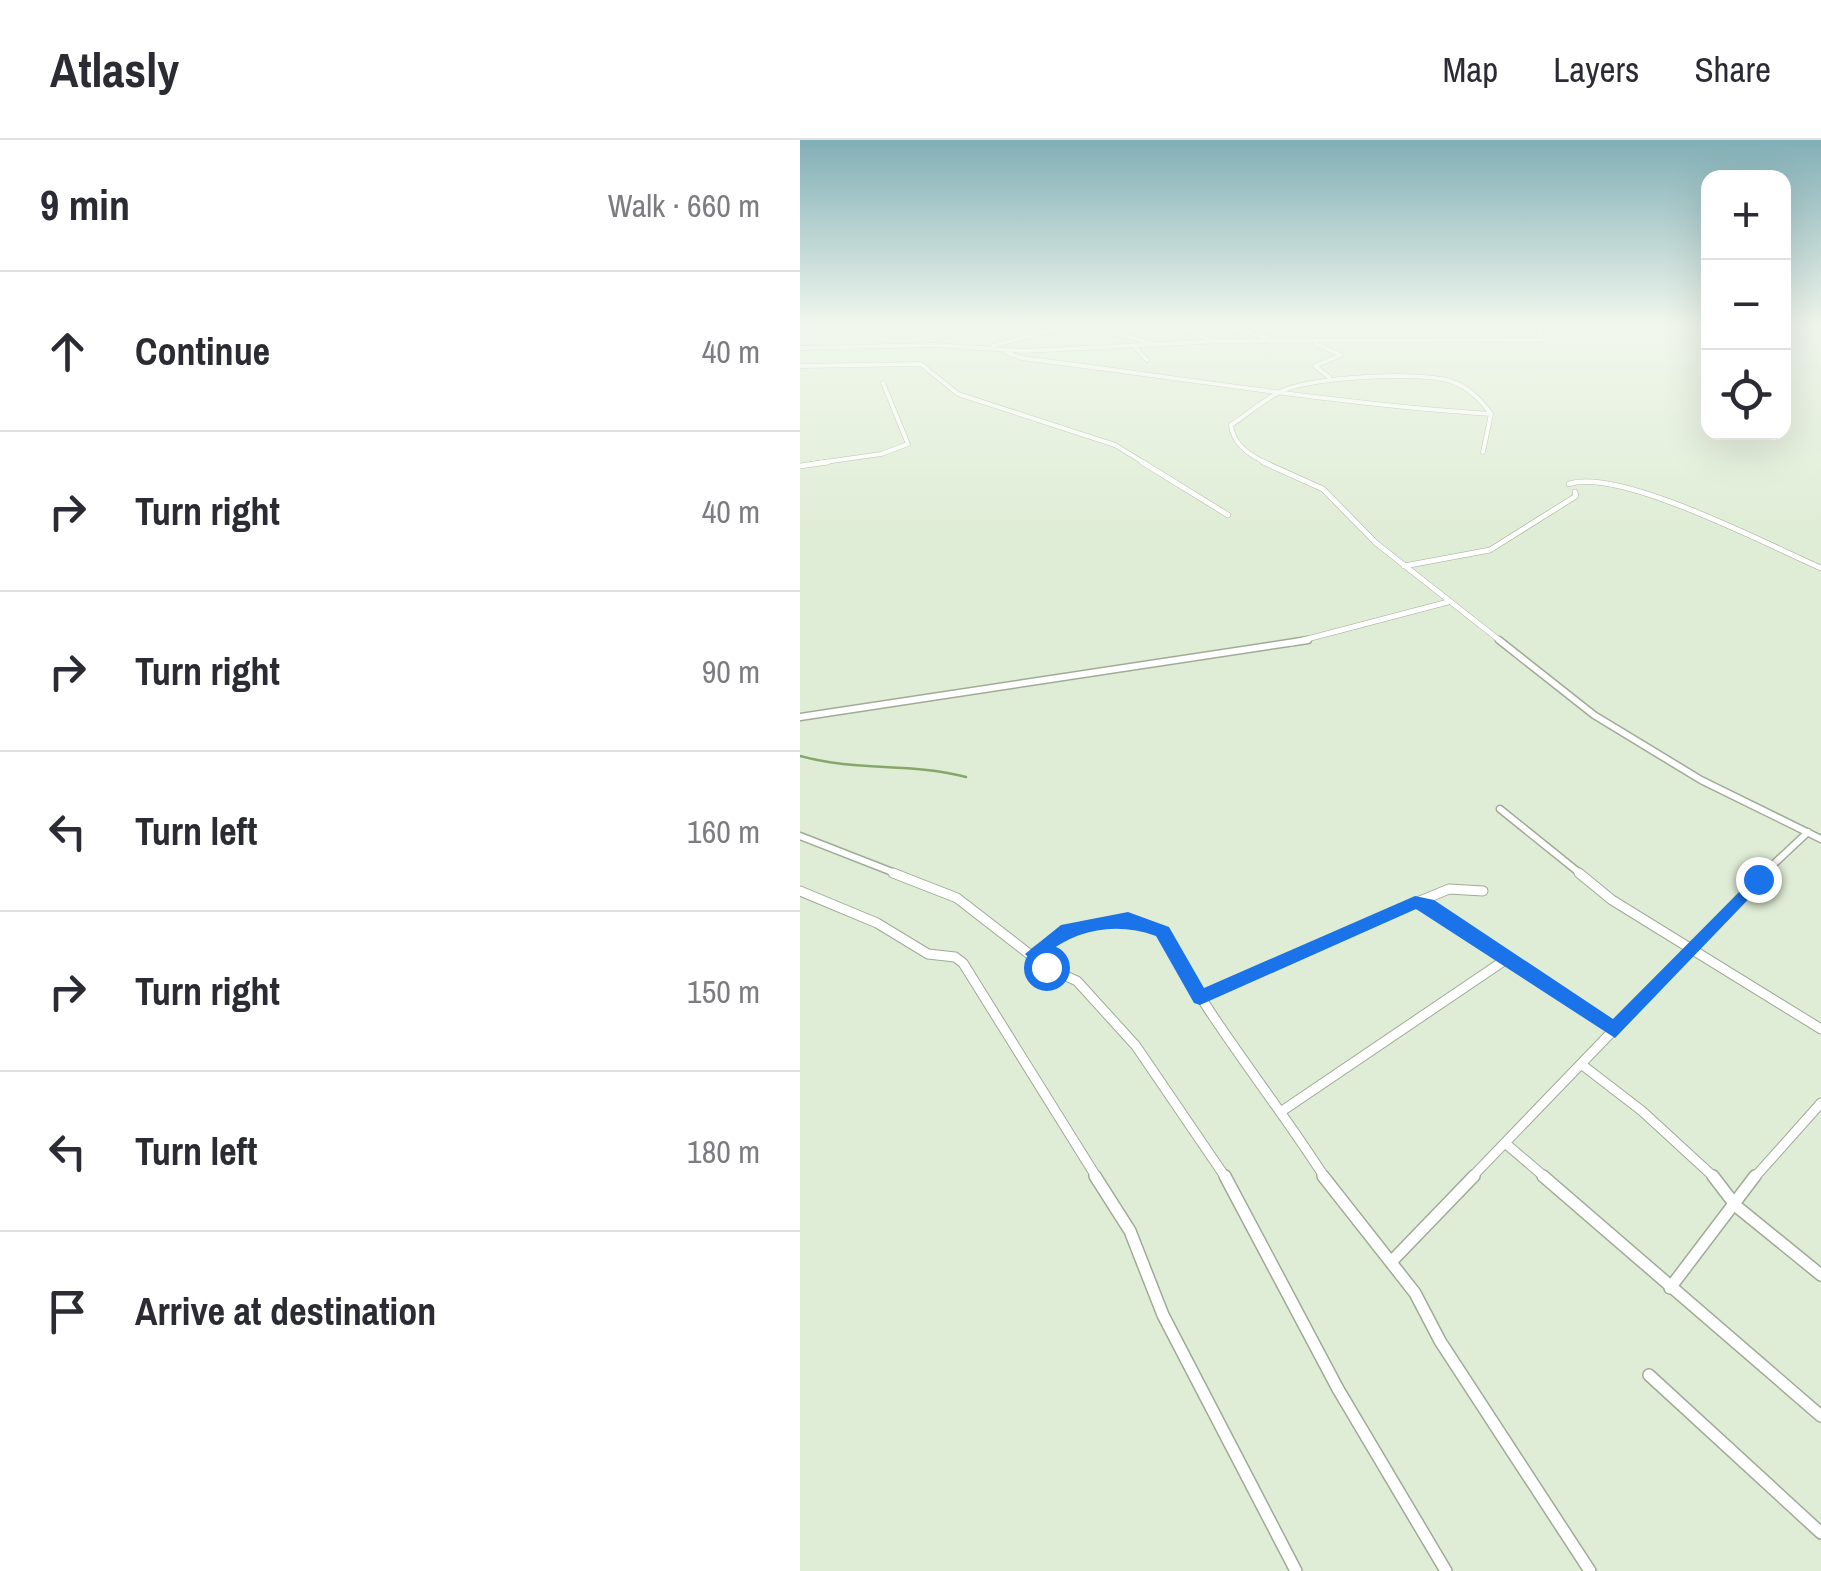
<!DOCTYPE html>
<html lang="en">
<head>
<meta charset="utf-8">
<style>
	:root { --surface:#fff; --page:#f2f2f3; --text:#2b2b33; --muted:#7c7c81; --line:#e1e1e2 }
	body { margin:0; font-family:"Archivo Narrow",sans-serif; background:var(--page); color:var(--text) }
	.controls { position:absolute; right:30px; top:30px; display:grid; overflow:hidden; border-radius:20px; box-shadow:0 10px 40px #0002 }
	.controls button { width:90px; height:90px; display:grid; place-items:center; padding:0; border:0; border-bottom:2px solid var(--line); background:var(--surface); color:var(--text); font:50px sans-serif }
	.stop { position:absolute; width:30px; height:30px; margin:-22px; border:8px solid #1a73e8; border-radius:50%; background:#fff }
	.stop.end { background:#1a73e8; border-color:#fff; box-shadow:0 2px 10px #0008 }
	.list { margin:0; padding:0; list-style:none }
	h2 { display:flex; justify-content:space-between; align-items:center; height:130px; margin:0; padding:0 40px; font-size:42px }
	h2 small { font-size:32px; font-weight:400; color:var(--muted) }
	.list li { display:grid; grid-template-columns:65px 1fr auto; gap:30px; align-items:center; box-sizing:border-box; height:160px; padding:0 40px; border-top:2px solid var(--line) }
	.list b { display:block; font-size:38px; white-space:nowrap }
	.list em { font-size:32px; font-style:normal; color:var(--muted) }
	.icon { flex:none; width:55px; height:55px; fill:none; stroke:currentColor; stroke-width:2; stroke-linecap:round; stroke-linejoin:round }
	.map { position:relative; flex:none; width:1021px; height:1431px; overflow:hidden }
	header { display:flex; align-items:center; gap:60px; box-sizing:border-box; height:140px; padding:0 50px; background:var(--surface); border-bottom:2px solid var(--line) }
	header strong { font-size:48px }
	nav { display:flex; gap:55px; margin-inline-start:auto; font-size:35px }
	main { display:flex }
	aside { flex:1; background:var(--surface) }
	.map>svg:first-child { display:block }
</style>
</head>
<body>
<header>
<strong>Atlasly</strong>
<nav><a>Map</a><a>Layers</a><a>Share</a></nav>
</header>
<main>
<aside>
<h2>9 min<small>Walk · 660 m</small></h2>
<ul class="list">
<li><svg class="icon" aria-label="ahead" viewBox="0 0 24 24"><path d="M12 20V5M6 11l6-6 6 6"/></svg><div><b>Continue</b></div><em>40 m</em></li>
<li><svg class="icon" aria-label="right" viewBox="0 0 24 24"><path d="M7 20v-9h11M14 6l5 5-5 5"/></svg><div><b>Turn right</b></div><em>40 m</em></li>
<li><svg class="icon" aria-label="right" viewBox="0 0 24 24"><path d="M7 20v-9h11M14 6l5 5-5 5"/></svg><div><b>Turn right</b></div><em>90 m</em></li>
<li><svg class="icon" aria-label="left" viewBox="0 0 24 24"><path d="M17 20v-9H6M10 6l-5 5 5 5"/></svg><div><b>Turn left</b></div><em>160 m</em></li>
<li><svg class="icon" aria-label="right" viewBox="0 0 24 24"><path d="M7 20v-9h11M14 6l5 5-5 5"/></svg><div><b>Turn right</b></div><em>150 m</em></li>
<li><svg class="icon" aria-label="left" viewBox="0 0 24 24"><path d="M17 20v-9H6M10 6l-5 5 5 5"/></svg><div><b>Turn left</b></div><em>180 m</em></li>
<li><svg class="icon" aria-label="arrive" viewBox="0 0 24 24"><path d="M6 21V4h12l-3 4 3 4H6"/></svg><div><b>Arrive at destination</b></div></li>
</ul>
</aside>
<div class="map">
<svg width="1021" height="1431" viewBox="0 0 1021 1431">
	<rect width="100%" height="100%" fill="#e0edd6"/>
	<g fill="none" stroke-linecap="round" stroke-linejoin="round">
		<path stroke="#87a76a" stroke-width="2.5" d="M 0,616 C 58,632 108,622 166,637"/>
		<g stroke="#a0ab96" stroke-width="5">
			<path id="street-far4" d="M 374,186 L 410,200
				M 421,186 L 469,198
				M 317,194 L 351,203
				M 516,204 L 541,215 L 515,226 L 529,237
				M 192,206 L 266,186
				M 0,208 L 135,205 L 224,211 L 421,201 L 742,200 L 739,186
				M 336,208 L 347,220
				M 206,212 L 221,218 C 377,237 534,264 691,274
				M 0,226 L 121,224 L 158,254 L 315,305 L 346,324
				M 11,324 L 81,314 L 108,304 L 83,243
				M 469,324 C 452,317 433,305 431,285 C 448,274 464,259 482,251 C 510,237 621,231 650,241 C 667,246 681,260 691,274 L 683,312"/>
		</g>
		<g stroke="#a0ab96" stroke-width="6">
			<path id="street-far3" d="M 342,322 L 428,375
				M 463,322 L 523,349 L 576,403 L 703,503
				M 0,326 L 28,322
				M 769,344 C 819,327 968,405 1021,428
				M 604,426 L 690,410 L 776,356 L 775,352
				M 492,503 L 648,462"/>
		</g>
		<g stroke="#a0ab96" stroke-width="9">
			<path id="street-far2" d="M 699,500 L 794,575 L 901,640 L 1021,699
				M 0,577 L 508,500
				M 700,669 L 782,735
				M 0,696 L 100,735
				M 962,735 L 1008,692"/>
		</g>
		<g stroke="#a0ab96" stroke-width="11">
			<path id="street-far1" d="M 93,733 L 157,758 L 246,827 L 277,841 L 336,906 L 426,1038
				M 779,733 L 812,760 L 1021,889
				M 0,751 L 77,783 L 128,814 L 155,817 L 163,823 L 297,1038
				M 615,763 L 649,749 L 683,751
				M 233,814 C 273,784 314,773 362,791 C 407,878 472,955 525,1038
				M 400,857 L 615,763 L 637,771 L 815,890
				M 781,924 L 842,971 L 915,1038
				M 482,971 L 708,818
				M 705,1003 L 746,1038
				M 671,1038 L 965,733
				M 954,1038 L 1021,963"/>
		</g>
		<g stroke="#a0ab96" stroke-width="14">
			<path id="street" d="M 295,1036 L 330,1091 L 363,1175 L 496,1431
				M 425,1036 L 538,1249 L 646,1431
				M 523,1036 L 615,1153 L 640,1201 L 790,1431
				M 743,1036 L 1021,1276
				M 913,1036 L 936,1066 L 1021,1135
				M 592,1121 L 674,1036
				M 870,1148 L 955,1036
				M 849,1235 L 1021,1393"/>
		</g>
		<use href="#street-far4" stroke="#fff" stroke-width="4"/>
		<use href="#street-far3" stroke="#fff" stroke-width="5"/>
		<use href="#street-far2" stroke="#fff" stroke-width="6"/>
		<use href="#street-far1" stroke="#fff" stroke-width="9"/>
		<use href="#street" stroke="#fff" stroke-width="11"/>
	</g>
	<linearGradient id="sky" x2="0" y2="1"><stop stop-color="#81afb6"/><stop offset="0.48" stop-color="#f1f7ed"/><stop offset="1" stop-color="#f1f7ed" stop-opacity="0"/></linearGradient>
	<rect width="1021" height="386" fill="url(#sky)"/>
	<path fill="#1a73e8" d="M 958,733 L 964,734 L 964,743 L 815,898 L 616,769 L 400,865 L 394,863 L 356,796 C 318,782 277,788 245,815 L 255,827 L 246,834 L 225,814 L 261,785 L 328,772 L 369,787 L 404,848 L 615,756 L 634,760 L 813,879 Z"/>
</svg>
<div class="controls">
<button>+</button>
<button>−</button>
<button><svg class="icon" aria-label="locate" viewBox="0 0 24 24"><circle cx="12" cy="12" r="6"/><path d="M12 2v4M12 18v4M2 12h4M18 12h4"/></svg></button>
</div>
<div class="stop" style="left:246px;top:827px"></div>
<div class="stop end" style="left:958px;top:739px"></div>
</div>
</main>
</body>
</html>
